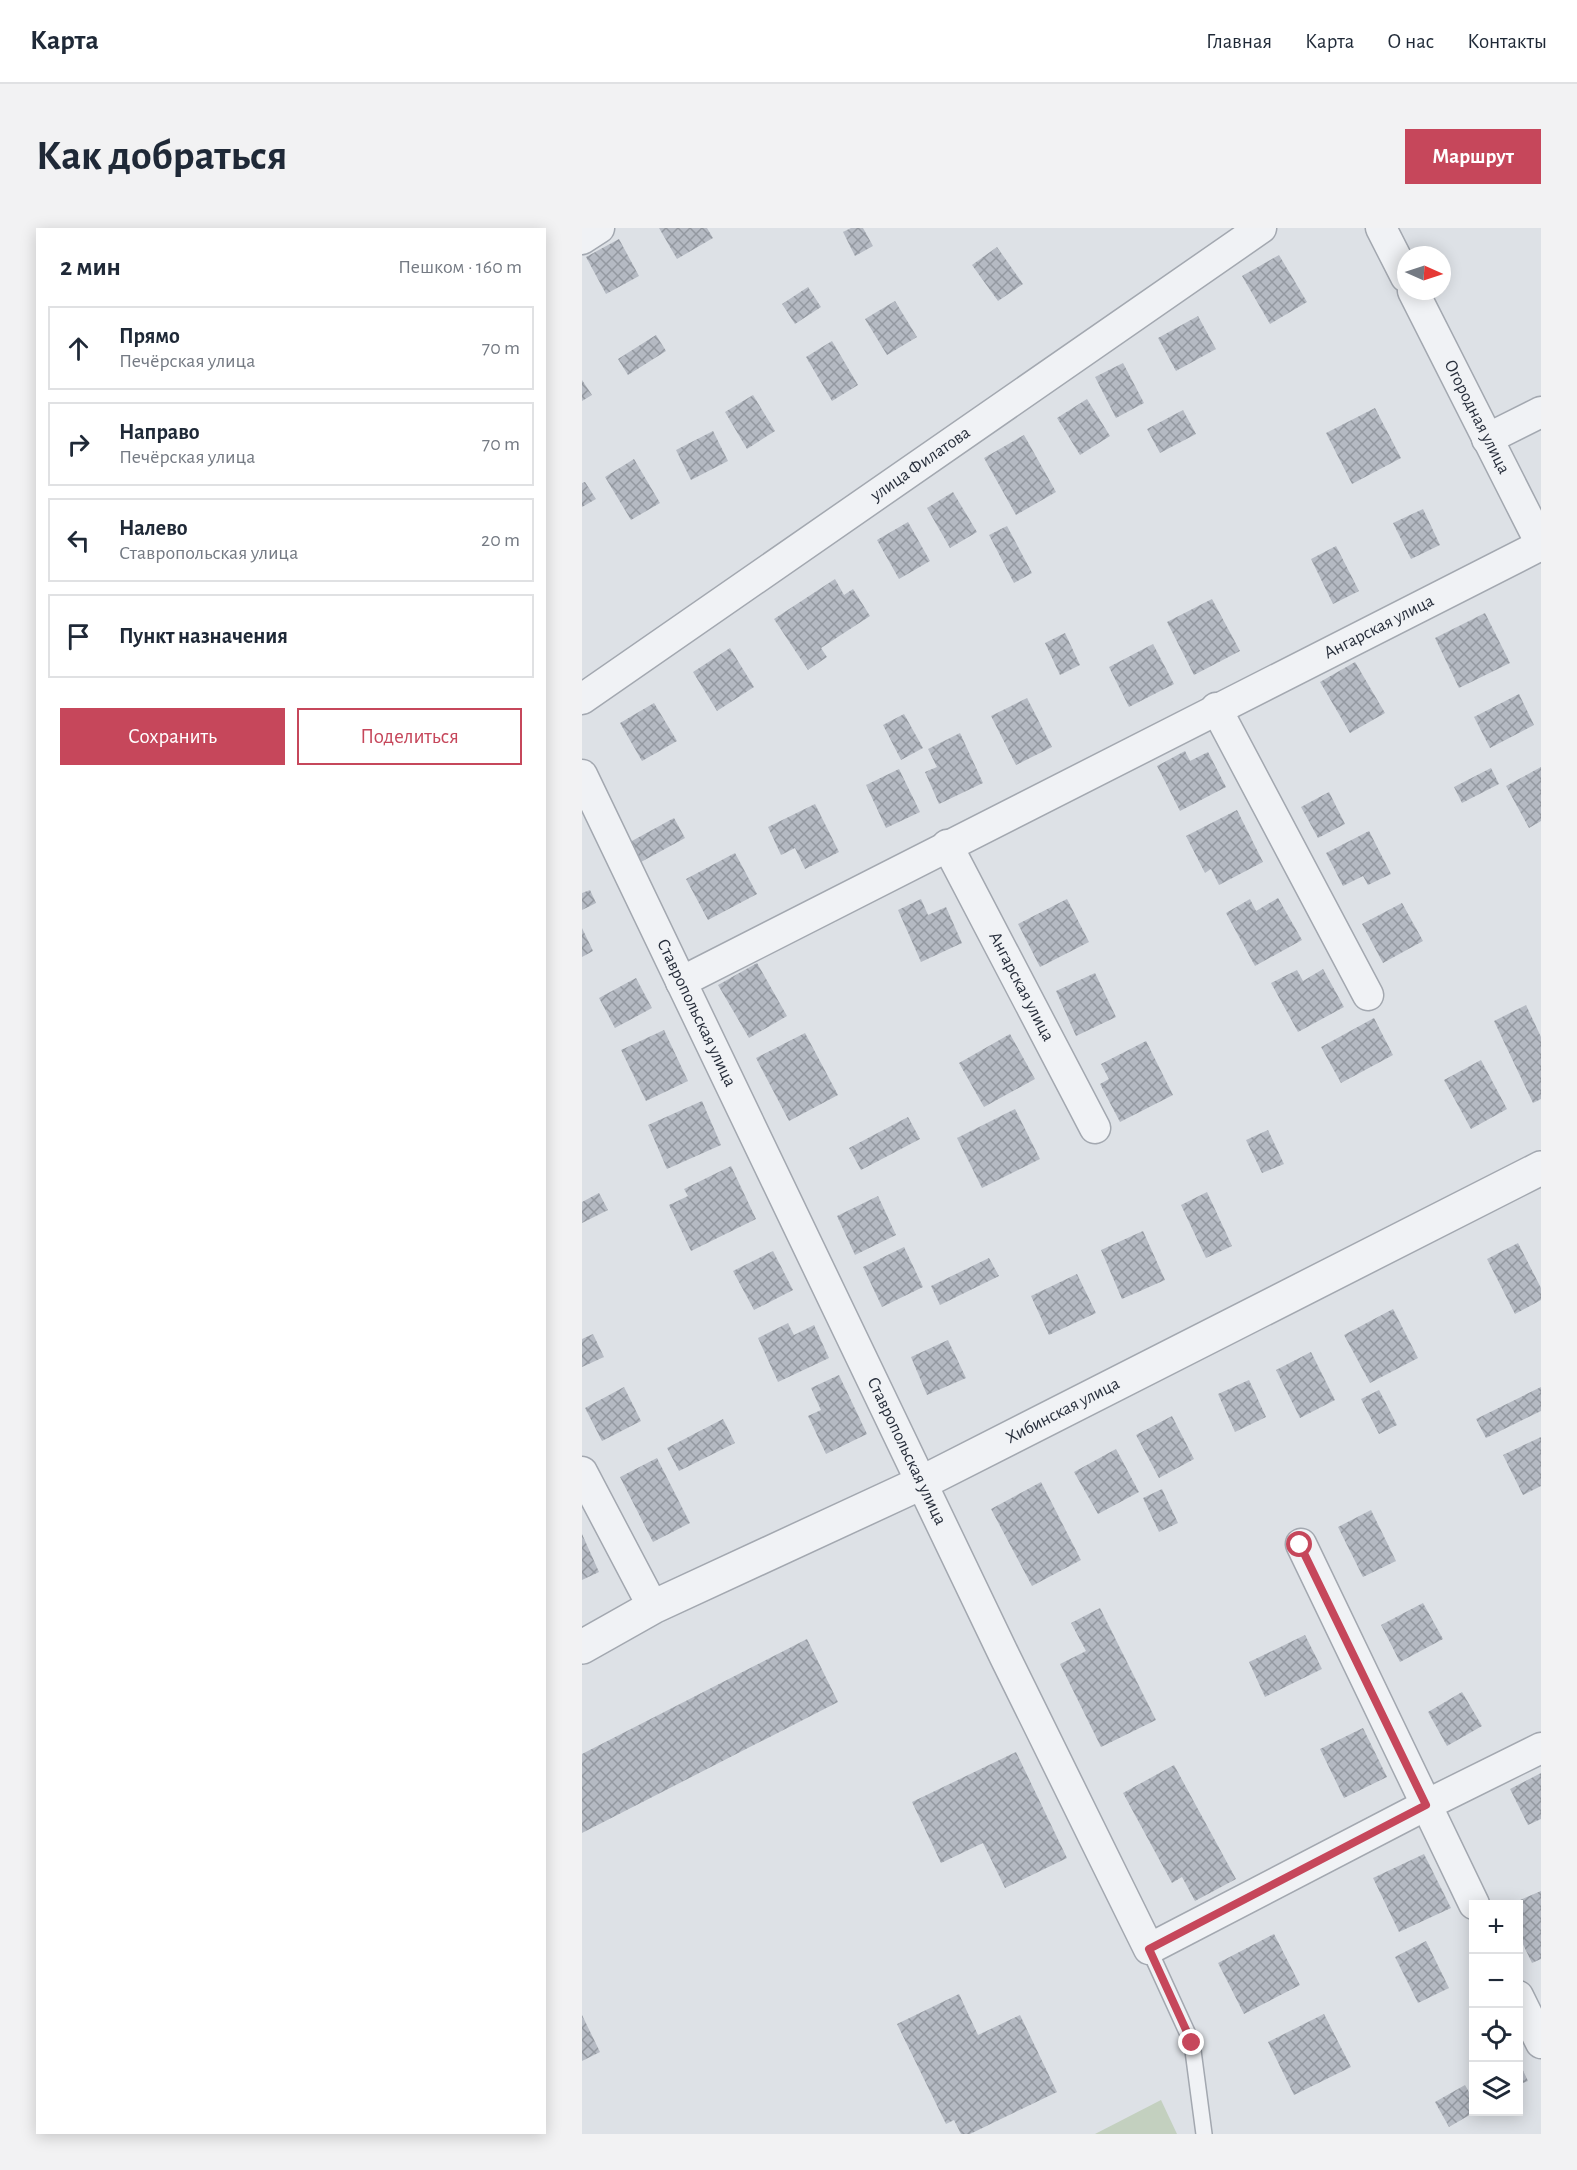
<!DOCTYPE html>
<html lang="ru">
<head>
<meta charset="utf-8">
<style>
	:root { --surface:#fff; --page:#f2f2f3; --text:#1f2937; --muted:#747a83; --line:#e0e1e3; --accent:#c6475b }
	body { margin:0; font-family:"Alegreya Sans",sans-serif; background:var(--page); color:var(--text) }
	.controls { position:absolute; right:18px; bottom:18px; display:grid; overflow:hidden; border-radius:0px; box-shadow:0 3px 15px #0003 }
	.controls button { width:54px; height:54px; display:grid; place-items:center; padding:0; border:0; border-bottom:2px solid var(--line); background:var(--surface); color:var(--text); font:30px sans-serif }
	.compass { position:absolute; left:815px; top:18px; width:54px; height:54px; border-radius:50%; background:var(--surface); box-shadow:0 3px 15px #0003; rotate:93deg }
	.stop { position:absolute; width:18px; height:18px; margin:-14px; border:4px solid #c6475b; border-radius:50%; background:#fff }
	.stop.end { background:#c6475b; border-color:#fff; box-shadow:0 2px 6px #0008 }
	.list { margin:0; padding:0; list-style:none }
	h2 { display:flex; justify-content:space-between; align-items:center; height:78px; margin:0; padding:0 24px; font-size:26px }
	h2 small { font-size:20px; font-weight:400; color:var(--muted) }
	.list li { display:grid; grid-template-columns:39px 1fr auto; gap:18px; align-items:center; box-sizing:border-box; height:84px; margin:0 12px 12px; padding:0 12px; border:2px solid var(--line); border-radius:0px }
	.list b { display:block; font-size:22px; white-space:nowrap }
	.list p { margin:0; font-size:20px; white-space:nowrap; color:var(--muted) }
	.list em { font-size:20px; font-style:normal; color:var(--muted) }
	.actions { display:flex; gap:12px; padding:18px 24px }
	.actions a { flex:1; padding:14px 0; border:2px solid var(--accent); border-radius:0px; text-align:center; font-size:21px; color:var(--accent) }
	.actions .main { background:var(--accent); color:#fff }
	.icon { flex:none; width:33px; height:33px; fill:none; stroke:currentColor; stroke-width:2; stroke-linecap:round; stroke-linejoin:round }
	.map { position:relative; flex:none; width:959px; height:1906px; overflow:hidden; border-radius:0px }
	header { display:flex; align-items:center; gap:36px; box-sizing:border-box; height:84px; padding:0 30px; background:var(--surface); border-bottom:2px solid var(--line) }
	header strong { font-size:28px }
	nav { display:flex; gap:33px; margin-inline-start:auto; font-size:21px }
	.intro { display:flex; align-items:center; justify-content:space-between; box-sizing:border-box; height:144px; padding:0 36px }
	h1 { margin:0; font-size:42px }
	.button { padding:15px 27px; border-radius:0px; background:var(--accent); color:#fff; font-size:21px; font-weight:700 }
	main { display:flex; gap:36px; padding:0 36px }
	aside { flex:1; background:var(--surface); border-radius:0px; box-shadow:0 3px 15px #0003 }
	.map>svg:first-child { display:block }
</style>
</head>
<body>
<header>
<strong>Карта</strong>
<nav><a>Главная</a><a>Карта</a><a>О нас</a><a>Контакты</a></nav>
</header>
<div class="intro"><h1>Как добраться</h1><a class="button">Маршрут</a></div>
<main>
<aside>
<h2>2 мин<small>Пешком · 160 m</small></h2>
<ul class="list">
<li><svg class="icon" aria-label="ahead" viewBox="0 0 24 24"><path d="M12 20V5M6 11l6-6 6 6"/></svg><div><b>Прямо</b><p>Печёрская улица</p></div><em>70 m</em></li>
<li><svg class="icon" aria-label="right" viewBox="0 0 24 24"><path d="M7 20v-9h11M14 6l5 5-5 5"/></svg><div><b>Направо</b><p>Печёрская улица</p></div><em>70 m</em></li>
<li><svg class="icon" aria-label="left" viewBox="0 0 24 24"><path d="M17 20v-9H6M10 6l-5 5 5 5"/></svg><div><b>Налево</b><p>Ставропольская улица</p></div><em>20 m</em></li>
<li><svg class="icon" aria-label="arrive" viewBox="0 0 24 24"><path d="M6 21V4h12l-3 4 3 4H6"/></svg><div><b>Пункт назначения</b></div></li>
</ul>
<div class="actions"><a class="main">Сохранить</a><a>Поделиться</a></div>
</aside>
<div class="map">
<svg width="959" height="1906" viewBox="0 0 959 1906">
	<defs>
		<pattern id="building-cross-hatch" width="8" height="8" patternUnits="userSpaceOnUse" patternTransform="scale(1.5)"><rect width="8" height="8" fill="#b5bac3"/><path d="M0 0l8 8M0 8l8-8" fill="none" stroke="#9398a0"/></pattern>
	</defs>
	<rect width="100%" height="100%" fill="#dde1e6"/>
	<path fill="#c3d0bf" d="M 579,1872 L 595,1906 L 513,1906 Z"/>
	<path fill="url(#building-cross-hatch)" d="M 77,0 L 125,0 L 131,10 L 95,31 Z
		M 269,0 L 281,0 L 291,18 L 273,28 L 261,4 Z
		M 37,11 L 57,48 L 24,66 L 4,29 Z
		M 415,19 L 441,56 L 416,73 L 390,37 Z
		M 697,27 L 725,74 L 688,96 L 660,48 Z
		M 226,59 L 239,79 L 213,96 L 200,76 Z
		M 313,73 L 335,109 L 305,127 L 283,91 Z
		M 616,88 L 634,121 L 594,143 L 576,110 Z
		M 74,107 L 84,123 L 46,147 L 36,131 Z
		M 250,113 L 276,157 L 250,173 L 224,129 Z
		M 541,135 L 562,175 L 534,190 L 513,149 Z
		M 0,152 L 10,167 L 0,173 Z
		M 171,167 L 193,203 L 165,221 L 143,184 Z
		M 505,171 L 528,208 L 498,227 L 475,190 Z
		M 793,180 L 819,230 L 770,256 L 744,205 Z
		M 601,182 L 614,206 L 578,225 L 565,201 Z
		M 131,203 L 146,233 L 109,252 L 94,222 Z
		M 442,207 L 474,264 L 434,287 L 402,230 Z
		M 52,231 L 78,275 L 49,292 L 23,249 Z
		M 3,254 L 14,271 L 0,279 L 0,255 Z
		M 371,264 L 395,304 L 368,320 L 345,280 Z
		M 841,281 L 858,317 L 829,331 L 811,295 Z
		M 326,294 L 348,333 L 317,351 L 295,312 Z
		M 425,298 L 450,345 L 432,355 L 407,307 Z
		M 754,318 L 777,363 L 751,376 L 729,331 Z
		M 253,351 L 262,367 L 271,361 L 288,388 L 239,420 L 245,429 L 226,442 L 192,391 Z
		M 630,371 L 658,423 L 612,447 L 585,394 Z
		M 903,385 L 928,435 L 877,460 L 853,410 Z
		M 483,405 L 498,437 L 478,447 L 463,415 Z
		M 571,416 L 592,456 L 547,479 L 527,439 Z
		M 148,420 L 172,459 L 135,483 L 111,444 Z
		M 773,434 L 803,485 L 768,505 L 738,454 Z
		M 937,466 L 952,497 L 908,520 L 892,489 Z
		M 445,470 L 470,519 L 434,537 L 409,488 Z
		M 72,475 L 95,513 L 60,533 L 38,495 Z
		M 322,486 L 341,520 L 319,532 L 301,497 Z
		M 378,505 L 401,555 L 357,576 L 343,544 L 355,539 L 346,521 Z
		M 603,523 L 608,533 L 626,524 L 644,559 L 598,583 L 575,538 Z
		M 959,539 L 959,593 L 947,600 L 924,558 Z
		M 909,540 L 917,556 L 880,575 L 872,559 Z
		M 317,541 L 338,584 L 304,600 L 284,557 Z
		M 747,564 L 763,596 L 736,610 L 719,579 Z
		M 233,576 L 257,624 L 223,641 L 213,620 L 199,627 L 186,599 Z
		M 655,582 L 681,634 L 637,657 L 629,641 L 623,645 L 604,608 Z
		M 92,590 L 103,610 L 59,634 L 48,614 Z
		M 787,603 L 809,646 L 786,657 L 781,648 L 761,658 L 744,625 Z
		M 153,625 L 175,666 L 126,692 L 104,651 Z
		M 8,662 L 14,675 L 0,682 L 0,665 Z
		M 696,670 L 720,712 L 673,738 L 644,685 L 668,671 L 674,683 Z
		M 339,671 L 346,687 L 364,679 L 380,715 L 339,734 L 316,682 Z
		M 485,671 L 507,714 L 458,739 L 436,696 Z
		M 820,675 L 841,713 L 801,735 L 780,696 Z
		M 0,700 L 11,723 L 0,729 Z
		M 175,735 L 205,788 L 167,810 L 136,757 Z
		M 741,741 L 762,779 L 716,804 L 689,755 L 715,742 L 721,753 Z
		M 513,745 L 534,789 L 494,808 L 474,763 Z
		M 54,750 L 70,780 L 33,800 L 17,770 Z
		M 944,777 L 959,809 L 959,871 L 951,875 L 912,793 Z
		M 792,790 L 811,827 L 759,855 L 739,819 Z
		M 82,802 L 106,853 L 64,873 L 39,822 Z
		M 223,805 L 256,867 L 207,893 L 174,830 Z
		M 428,806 L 453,851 L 402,879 L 377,835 Z
		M 564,813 L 591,867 L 538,894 L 518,856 L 527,851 L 519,836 Z
		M 899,832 L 925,881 L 889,901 L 862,852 Z
		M 120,873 L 139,917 L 85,941 L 66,897 Z
		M 433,881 L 458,931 L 400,960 L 375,910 Z
		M 326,889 L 338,911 L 279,942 L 267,920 Z
		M 686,902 L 702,936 L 680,945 L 664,912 Z
		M 149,938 L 174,991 L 109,1023 L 87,977 L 106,968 L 102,961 Z
		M 625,964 L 650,1018 L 624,1030 L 599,977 Z
		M 17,965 L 26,982 L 0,995 L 0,974 Z
		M 296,968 L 314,1007 L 273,1027 L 255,988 Z
		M 561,1003 L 583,1052 L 540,1071 L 519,1022 Z
		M 936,1015 L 959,1060 L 959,1072 L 933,1086 L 905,1031 Z
		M 322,1019 L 341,1059 L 300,1079 L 281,1039 Z
		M 191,1023 L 211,1062 L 172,1082 L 151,1043 Z
		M 407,1030 L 417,1048 L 358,1077 L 349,1058 Z
		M 495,1046 L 514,1085 L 467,1107 L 449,1068 Z
		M 811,1081 L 836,1130 L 788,1155 L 762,1107 Z
		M 206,1095 L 212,1107 L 232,1097 L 247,1130 L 196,1154 L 176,1110 Z
		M 11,1106 L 22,1129 L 0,1139 L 0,1111 Z
		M 366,1112 L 384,1150 L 345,1167 L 329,1129 Z
		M 729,1124 L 753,1172 L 718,1190 L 694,1142 Z
		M 257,1147 L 285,1206 L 244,1226 L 226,1188 L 239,1182 L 229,1160 Z
		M 667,1152 L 684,1189 L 653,1204 L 636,1166 Z
		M 42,1159 L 59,1193 L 20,1213 L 3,1180 Z
		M 959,1159 L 959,1183 L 904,1210 L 894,1191 Z
		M 797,1162 L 815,1197 L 797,1206 L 779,1171 Z
		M 590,1188 L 612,1231 L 577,1250 L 554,1207 Z
		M 141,1191 L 153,1215 L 97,1243 L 85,1220 Z
		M 959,1209 L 959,1258 L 941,1267 L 921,1227 Z
		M 534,1221 L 557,1264 L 516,1286 L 492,1244 Z
		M 75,1230 L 108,1295 L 71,1314 L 38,1249 Z
		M 459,1254 L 499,1332 L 450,1358 L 409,1281 Z
		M 580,1261 L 596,1295 L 577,1304 L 561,1270 Z
		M 789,1282 L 814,1333 L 781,1349 L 756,1299 Z
		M 0,1306 L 17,1344 L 0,1352 Z
		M 841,1375 L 861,1411 L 818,1434 L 799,1397 Z
		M 518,1380 L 574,1492 L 519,1519 L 478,1436 L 504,1423 L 489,1395 Z
		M 723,1407 L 740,1441 L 683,1469 L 667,1434 Z
		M 225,1411 L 256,1474 L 0,1605 L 0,1526 Z
		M 880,1464 L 900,1498 L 865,1518 L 846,1484 Z
		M 781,1500 L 805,1549 L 762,1570 L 738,1521 Z
		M 434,1524 L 485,1630 L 423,1660 L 401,1615 L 359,1635 L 330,1574 Z
		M 592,1537 L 654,1651 L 613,1673 L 600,1649 L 590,1655 L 541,1565 Z
		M 959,1545 L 959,1591 L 946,1597 L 928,1561 Z
		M 842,1626 L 869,1680 L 817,1704 L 791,1650 Z
		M 959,1663 L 959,1731 L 950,1735 L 936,1706 L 936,1676 L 929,1676 Z
		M 692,1706 L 718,1757 L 662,1786 L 636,1735 Z
		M 844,1713 L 867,1760 L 836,1775 L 813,1729 Z
		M 377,1766 L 396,1807 L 438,1787 L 475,1864 L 388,1906 L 379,1906 L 372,1892 L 364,1896 L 315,1796 Z
		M 742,1786 L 769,1839 L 712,1867 L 686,1814 Z
		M 0,1787 L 18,1824 L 0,1833 Z
		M 936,1832 L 946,1853 L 936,1857 Z
		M 883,1857 L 891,1871 L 891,1885 L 867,1899 L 853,1874 Z"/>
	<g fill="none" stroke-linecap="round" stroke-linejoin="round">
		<g stroke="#a3a8b0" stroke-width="18">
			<path id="service" d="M 567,1721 L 610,1815 L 622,1906"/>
		</g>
		<g stroke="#a3a8b0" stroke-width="33">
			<g id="minor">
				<path d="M 799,0 L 824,49"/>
				<path d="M 0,11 L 17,0"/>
				<path id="s1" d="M 831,63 L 959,316"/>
				<path d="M 905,211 L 959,184"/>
				<path id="s2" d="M 0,471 L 679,0"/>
				<path d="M 634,480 L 786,767"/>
				<path id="s3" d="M 0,547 L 423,1429 L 567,1721 L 844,1577 L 959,1520"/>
				<path id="s4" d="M 365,617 L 513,900"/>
				<path id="s5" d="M 99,754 L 959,317"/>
				<path d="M 0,1244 L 71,1379"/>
				<path d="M 719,1316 L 892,1676"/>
				<path d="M 936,1768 L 959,1815"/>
			</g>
		</g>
		<g stroke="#a3a8b0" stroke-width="36">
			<g id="tertiary">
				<path id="s6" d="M 0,1419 L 71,1379 L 339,1255 L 959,940"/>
			</g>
		</g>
		<use href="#service" stroke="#f0f2f5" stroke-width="15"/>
		<use href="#minor" stroke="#f0f2f5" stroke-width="30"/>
		<use href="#tertiary" stroke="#f0f2f5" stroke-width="33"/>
	</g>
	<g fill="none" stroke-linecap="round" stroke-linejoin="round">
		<path stroke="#c6475b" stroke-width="8" d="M 610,1815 L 567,1721 L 844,1577 L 718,1317"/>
	</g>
	<g text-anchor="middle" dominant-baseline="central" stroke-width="6" stroke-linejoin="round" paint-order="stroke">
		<g font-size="18" fill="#282f3c" stroke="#edf0f4">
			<text stroke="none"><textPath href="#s1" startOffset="141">Огородная улица</textPath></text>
			<text stroke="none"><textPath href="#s2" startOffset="412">улица Филатова</textPath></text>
			<text stroke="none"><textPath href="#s5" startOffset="783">Ангарская улица</textPath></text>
			<text stroke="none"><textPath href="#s4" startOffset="160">Ангарская улица</textPath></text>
			<text stroke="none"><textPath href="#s3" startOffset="264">Ставропольская улица</textPath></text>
			<text stroke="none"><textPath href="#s6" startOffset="536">Хибинская улица</textPath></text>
			<text stroke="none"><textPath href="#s3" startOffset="750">Ставропольская улица</textPath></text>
		</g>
	</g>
</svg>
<div class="controls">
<button>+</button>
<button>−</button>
<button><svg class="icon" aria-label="locate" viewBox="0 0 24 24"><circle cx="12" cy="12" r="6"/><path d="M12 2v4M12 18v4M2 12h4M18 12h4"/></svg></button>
<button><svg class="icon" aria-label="layers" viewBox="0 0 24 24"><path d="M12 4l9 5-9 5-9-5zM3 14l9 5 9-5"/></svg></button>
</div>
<svg class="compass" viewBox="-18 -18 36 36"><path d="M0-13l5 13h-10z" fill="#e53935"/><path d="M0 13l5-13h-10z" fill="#747a83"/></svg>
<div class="stop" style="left:718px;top:1317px"></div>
<div class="stop end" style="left:610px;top:1815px"></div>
</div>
</main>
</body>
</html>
